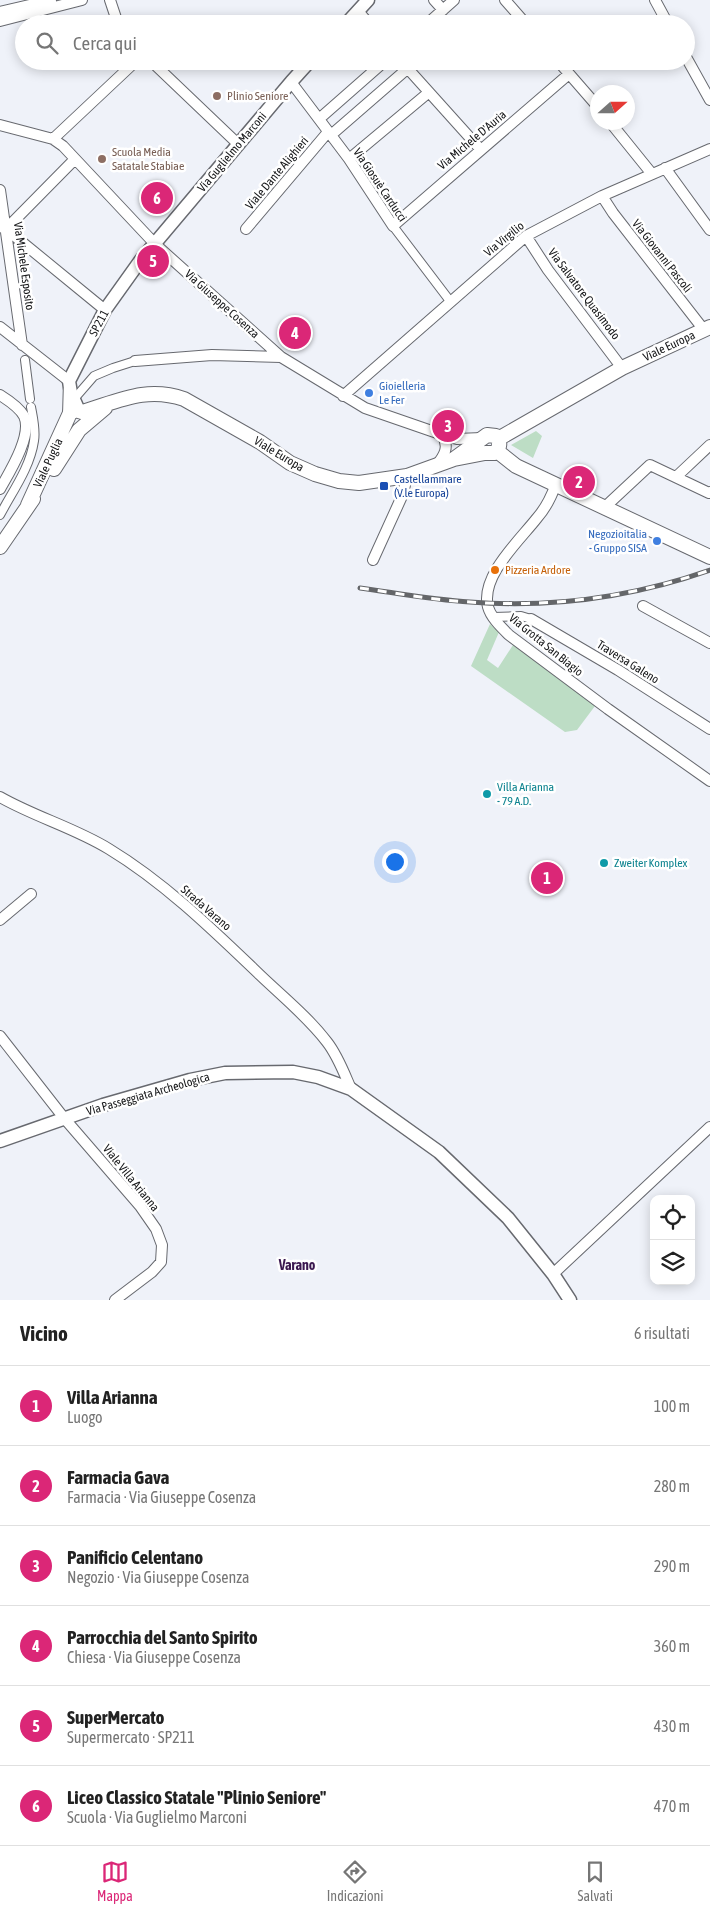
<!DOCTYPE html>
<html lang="it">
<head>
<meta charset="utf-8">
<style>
	:root { --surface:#fff; --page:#f2f2f2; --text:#222; --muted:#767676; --line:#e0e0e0; --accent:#db2777 }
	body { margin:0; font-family:"Asap Condensed",sans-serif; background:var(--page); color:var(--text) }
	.controls { position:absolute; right:15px; bottom:15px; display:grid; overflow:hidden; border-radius:10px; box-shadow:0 2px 12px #0003 }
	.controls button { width:45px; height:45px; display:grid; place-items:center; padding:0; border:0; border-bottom:1px solid var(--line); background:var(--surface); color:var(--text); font:25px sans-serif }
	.compass { position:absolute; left:590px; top:85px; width:45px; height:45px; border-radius:50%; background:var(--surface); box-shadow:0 2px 12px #0003; rotate:69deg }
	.you { position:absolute; left:394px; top:861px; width:18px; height:18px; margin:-12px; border:4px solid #fff; border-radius:50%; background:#1a73e8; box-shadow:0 0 0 8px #1a73e833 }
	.badge { display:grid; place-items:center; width:32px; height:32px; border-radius:50%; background:var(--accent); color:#fff; font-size:16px; font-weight:700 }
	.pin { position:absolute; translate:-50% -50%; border:2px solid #fff; box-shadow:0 1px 5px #0006 }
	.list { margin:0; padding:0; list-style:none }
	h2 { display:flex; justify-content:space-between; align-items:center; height:65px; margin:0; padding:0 20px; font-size:21px }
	h2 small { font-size:16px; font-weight:400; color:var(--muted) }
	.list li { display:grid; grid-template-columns:32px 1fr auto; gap:15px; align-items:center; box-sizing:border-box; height:80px; padding:0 20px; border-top:1px solid var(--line) }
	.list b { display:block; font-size:19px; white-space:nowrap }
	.list p { margin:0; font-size:16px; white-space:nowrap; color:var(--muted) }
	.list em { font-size:16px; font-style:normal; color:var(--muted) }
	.icon { flex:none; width:28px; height:28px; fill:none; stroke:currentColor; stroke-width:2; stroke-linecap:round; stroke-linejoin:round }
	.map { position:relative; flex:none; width:710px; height:1300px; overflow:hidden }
	.search { position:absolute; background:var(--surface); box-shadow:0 2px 12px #0003; left:15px; right:15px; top:15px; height:55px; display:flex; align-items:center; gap:12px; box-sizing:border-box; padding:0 18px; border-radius:28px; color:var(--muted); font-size:19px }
	.sheet { height:545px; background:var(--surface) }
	nav { display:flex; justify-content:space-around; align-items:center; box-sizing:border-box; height:70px; border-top:1px solid var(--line); background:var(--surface); font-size:14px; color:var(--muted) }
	nav a { display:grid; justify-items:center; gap:2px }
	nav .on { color:var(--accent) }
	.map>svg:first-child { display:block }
</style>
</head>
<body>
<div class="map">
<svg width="710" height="1300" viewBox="0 0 710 1300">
	<rect width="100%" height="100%" fill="#eff2f9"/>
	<path fill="#bdddc5" d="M 536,431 L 542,436 L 533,458 L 511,445 Z
		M 490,624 L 499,632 L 487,660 L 498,668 L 513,645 L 595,706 L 577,730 L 565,732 L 471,666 Z"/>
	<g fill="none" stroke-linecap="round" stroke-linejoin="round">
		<g stroke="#67696f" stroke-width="10">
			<path id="pedestrian" d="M 393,226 L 450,301
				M 25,360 L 30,399
				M 74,399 L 94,376 L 113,368 L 135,361
				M 0,515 C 12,492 30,468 34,441 C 36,430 33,418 31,407
				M 494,617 L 521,616 L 531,619"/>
		</g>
		<g stroke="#67696f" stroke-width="12">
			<path id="minor" d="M 110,0 L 118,24
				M 434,0 L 443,10
				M 505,0 L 526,24
				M 655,0 L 668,24
				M 358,11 L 369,24
				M 0,12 L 51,0
				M 0,21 L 82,0
				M 427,24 L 454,0
				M 686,57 L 710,100
				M 151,61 L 238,144
				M 401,61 L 481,150
				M 558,61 L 598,107
				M 291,82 L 349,159 L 393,226 L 569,74
				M 319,119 L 385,61
				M 610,122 L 652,174
				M 0,125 L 53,139 L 63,146 L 155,244 L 281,357 L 365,408 L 446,436 L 457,439 L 482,438
				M 331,135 L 407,69
				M 53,139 L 136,61
				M 349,159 L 428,93
				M 665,168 L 710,230
				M 0,190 L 22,345
				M 602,196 L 613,213 L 704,330
				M 3,228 L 6,229 L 105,310
				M 6,229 L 75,159
				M 246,229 L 328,132
				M 526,236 L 548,270 L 622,368
				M 0,327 L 69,381 L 68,415
				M 135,361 L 212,355 L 281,357
				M 0,395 C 8,400 19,407 24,416 C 33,435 9,473 0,489
				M 343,396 L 526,236 L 602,196 L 710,149
				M 436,466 C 444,456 450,447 442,435
				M 676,477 L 710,445
				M 556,484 C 552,495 545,509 537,518 C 520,540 480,576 488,607 C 491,618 502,628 509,635 L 608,709 L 710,781
				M 605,507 L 650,465 L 709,493 L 710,492
				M 373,560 L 403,494 L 407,476
				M 643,606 L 710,643
				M 531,619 L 618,670 L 710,729
				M 0,797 C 35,817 75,828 109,849 C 165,883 213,930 260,975 C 283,997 308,1017 327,1042 C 338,1056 344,1073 351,1089
				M 0,920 L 31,894
				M 0,1036 L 64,1118 L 140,1206 L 156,1229 L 162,1245 L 161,1262 L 152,1272 L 115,1300
				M 553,1274 L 710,1127"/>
		</g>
		<g stroke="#67696f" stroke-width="15">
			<path id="tertiary" d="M 346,24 L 368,0
				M 79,411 L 71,393 L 69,381 L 105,310 L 140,261 L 291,82 L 310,61
				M 0,1141 L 103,1105 L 190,1080 L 225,1073 L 293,1072 L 318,1077 L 351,1089 L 439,1152 L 508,1218 L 553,1274 L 570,1300"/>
		</g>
		<g stroke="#67696f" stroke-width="16">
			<path id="secondary" d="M 498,439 L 622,368 L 710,327
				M 497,451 L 516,466 L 710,557
				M 54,469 L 79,430 L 105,408
				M 28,505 L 70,413 L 76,410 L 82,412 C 119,401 146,386 184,399 L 260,442 L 290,463 L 315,474 L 339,481 L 359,483 L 407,476 L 454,459 L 487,435 L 496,436 C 501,442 500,448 495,453 L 485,453 L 454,459
				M 0,547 L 33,499"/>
		</g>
		<use href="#pedestrian" stroke="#fff" stroke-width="8"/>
		<use href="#minor" stroke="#fff" stroke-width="10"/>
		<use href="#tertiary" stroke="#fff" stroke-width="12"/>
		<use href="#secondary" stroke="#fff" stroke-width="14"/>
		<g stroke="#646669" stroke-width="5">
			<path id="rail" d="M 360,588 C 396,593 433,600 470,602 C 551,608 633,597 710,570"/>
		</g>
		<use href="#rail" stroke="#fff" stroke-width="3" stroke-dasharray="9" stroke-linecap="butt"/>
	</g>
	<g fill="#8d6e63" stroke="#fff" stroke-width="2">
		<circle cx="217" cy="96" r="5"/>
		<circle cx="102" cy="159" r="5"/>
	</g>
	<g fill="#3f7fe0" stroke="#fff" stroke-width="2">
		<circle cx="369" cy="393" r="5"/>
		<circle cx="657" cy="541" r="5"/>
	</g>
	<rect fill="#1a4fb4" stroke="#fff" stroke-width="2" x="379" y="481" width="10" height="10" rx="2.5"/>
	<circle fill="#e8710a" stroke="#fff" stroke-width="2" cx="495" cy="570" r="5"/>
	<g fill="#0f9aa8" stroke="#fff" stroke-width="2">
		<circle cx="487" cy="794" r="5"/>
		<circle cx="604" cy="863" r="5"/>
	</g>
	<g text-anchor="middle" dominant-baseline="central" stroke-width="5" stroke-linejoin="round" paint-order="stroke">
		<g font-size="12" fill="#785e54" stroke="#fff" text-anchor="start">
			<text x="227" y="96">Plinio Seniore</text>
			<text x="112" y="152">Scuola Media<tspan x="112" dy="14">Satatale Stabiae</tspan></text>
		</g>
		<g font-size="12" fill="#151618" stroke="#fff">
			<text transform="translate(472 140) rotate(-40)">Via Michele D'Auria</text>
			<text transform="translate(232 152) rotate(-50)">Via Guglielmo Marconi</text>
			<text transform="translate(277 173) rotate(-50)">Viale Dante Alighieri</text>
			<text transform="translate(380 185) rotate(56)">Via Giosuè Carducci</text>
			<text transform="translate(504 239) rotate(-39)">Via Virgilio</text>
			<text transform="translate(662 256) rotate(52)">Via Giovanni Pascoli</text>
			<text transform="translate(24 266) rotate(82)">Via Michele Esposito</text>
			<text transform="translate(584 294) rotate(53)">Via Salvatore Quasimodo</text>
			<text transform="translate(222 304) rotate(42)">Via Giuseppe Cosenza</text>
			<text transform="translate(99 323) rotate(-62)">SP211</text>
			<text transform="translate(669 346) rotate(-25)">Viale Europa</text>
			<text transform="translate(279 454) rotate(31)">Viale Europa</text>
			<text transform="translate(48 463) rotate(-65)">Viale Puglia</text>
			<text transform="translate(546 645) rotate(39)">Via Grotta San Biagio</text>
			<text transform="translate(628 662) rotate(32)">Traversa Galeno</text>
			<text transform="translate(206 908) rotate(41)">Strada Varano</text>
			<text transform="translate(148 1094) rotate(-16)">Via Passeggiata Archeologica</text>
			<text transform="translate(131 1178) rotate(51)">Viale Villa Arianna</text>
		</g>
		<g font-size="12" fill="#366cbe" stroke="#fff" text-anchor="start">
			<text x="379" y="386">Gioielleria<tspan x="379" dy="14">Le Fer</tspan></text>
			<text x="647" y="534" text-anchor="end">Negozioitalia<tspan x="647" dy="14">- Gruppo SISA</tspan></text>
		</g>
		<g font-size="12" fill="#164399" stroke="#fff" text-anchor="start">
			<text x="394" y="479">Castellammare<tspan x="394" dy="14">(V.le Europa)</tspan></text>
		</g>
		<g font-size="12" fill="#c56008" stroke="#fff" text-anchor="start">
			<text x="505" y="570">Pizzeria Ardore</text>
		</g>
		<g font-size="12" fill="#0d838f" stroke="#fff" text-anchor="start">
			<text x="497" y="787">Villa Arianna<tspan x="497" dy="14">- 79 A.D.</tspan></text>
			<text x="614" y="863">Zweiter Komplex</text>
		</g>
		<g font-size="14" font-weight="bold" fill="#3b184f" stroke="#fff">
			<text x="297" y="1265">Varano</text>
		</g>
	</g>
</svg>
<div class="controls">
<button><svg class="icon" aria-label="locate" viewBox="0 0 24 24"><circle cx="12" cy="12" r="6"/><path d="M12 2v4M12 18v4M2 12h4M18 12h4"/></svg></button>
<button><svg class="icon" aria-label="layers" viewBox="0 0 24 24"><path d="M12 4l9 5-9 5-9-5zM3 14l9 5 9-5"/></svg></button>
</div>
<svg class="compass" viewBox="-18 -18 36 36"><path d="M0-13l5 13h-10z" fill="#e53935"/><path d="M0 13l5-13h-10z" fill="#767676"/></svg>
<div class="you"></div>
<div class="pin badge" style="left:547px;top:878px">1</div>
<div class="pin badge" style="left:579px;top:482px">2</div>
<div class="pin badge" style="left:448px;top:426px">3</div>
<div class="pin badge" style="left:295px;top:333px">4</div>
<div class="pin badge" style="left:153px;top:261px">5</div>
<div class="pin badge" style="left:157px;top:198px">6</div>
<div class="search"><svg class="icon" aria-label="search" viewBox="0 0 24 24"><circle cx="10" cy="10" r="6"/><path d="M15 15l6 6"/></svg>Cerca qui</div>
</div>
<section class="sheet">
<h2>Vicino<small>6 risultati</small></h2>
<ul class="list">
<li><span class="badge">1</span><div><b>Villa Arianna</b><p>Luogo</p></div><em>100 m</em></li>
<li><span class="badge">2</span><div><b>Farmacia Gava</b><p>Farmacia · Via Giuseppe Cosenza</p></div><em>280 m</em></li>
<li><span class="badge">3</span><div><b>Panificio Celentano</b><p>Negozio · Via Giuseppe Cosenza</p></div><em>290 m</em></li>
<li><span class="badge">4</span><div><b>Parrocchia del Santo Spirito</b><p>Chiesa · Via Giuseppe Cosenza</p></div><em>360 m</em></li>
<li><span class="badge">5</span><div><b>SuperMercato</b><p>Supermercato · SP211</p></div><em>430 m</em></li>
<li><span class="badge">6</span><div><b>Liceo Classico Statale &quot;Plinio Seniore&quot;</b><p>Scuola · Via Guglielmo Marconi</p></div><em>470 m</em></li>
</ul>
</section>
<nav>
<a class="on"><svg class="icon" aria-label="map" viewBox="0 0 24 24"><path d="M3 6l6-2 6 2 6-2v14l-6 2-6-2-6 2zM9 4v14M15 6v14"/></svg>Mappa</a>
<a><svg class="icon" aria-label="directions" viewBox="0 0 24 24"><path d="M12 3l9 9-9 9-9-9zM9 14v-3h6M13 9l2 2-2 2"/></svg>Indicazioni</a>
<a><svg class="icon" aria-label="saved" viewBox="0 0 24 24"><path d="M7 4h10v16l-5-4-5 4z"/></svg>Salvati</a>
</nav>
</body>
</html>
